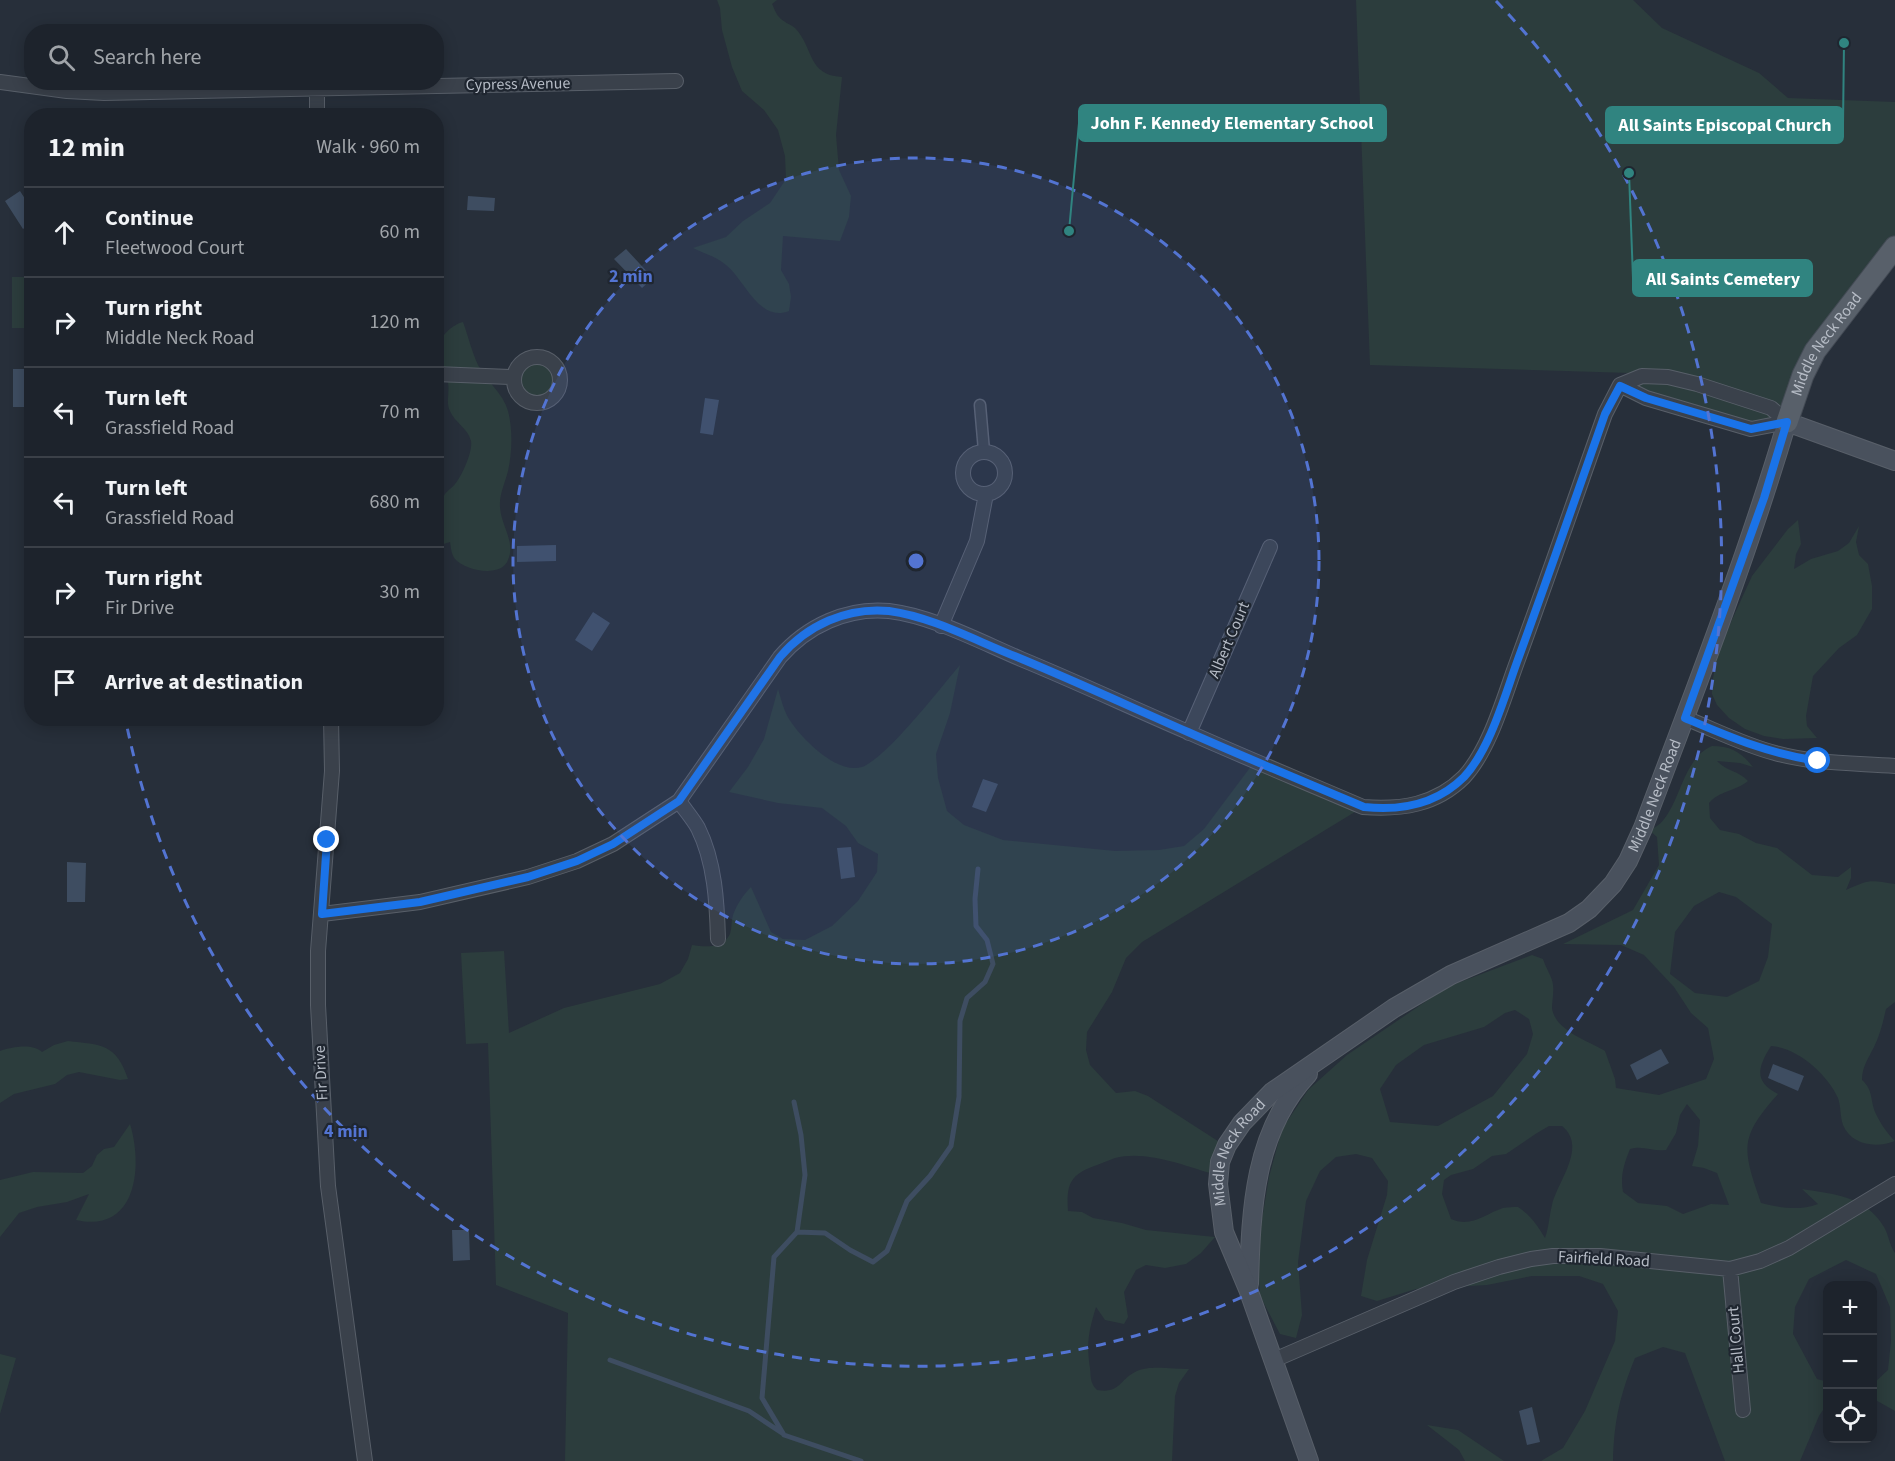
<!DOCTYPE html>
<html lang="en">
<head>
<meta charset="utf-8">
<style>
	:root { --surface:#1d232c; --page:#2a2f38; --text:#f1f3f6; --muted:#a0a4a9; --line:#3b4048 }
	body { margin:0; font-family:"Source Sans 3",sans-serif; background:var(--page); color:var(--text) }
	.controls { position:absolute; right:18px; bottom:18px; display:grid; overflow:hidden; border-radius:12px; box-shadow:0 3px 15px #0003 }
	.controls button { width:54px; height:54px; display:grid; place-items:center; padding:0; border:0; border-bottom:2px solid var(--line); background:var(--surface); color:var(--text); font:30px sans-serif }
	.stop { position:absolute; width:18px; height:18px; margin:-14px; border:4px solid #1a73e8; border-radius:50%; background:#fff }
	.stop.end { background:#1a73e8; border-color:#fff; box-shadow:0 2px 6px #0008 }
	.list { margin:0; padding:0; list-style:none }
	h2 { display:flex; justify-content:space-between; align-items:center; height:78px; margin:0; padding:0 24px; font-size:26px }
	h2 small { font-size:20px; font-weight:400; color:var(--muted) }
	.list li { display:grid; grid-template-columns:39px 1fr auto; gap:18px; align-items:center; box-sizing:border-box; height:90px; padding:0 24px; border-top:2px solid var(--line) }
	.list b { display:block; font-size:22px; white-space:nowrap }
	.list p { margin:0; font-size:20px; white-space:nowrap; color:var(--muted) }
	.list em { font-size:20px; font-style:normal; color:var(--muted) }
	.icon { flex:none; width:33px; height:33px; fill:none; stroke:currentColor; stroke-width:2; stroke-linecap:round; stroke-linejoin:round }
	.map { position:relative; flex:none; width:1895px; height:1461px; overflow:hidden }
	.search { position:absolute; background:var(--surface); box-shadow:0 3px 15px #0003; left:24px; top:24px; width:420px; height:66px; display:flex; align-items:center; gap:15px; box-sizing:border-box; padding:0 21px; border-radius:24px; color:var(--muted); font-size:22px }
	.panel { position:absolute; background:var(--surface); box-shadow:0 3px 15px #0003; left:24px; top:108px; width:420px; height:618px; border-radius:24px }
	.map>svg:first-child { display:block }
</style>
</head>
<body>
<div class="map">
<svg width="1895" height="1461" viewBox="0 0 1895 1461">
	<rect width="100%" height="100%" fill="#272f3a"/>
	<path fill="#2c3d3d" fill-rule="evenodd" d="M 717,0 L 777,0 L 772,4 C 774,8 776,14 779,17 C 783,22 790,24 795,28 C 814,48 807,75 842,77 L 836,135 L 839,170 L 851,196 L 849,217 L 840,241 L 783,236 L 781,270 L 789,284 L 791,297 L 789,311 C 759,323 745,280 726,265 C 717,257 703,253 693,248 L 726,237 L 743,221 L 770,203 L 786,179 L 785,156 L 778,130 L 764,110 L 742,91 L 732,67 L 722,30 L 720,8 Z
		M 1356,0 L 1633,0 L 1662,28 L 1759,73 L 1788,98 L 1895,102 L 1895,243 L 1831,325 L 1788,421 L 1663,374 L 1370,365 Z
		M 12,277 L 31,277 L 31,328 L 12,328 Z
		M 463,322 C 468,336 472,352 478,365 C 487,382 503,393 508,411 C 513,430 512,453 508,471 C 505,483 499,495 500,507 C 501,526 516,542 508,560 C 501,578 466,571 455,559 C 451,554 451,547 450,542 L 437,546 L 436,509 C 442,505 442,499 445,494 C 448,490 453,487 455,484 C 462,476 473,451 471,441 C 468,428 455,423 450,411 C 445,402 451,389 447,380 C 445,374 439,370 437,364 C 432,346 447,326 463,322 Z
		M517 380a19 19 0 1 1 38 0a19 19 0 1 1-38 0Z
		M 1643,379 L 1667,380 L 1767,411 L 1780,421 L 1750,425 L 1626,385 Z
		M 1798,520 L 1801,544 L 1796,554 L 1794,569 L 1811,559 L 1838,551 L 1849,543 L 1859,526 L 1856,542 L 1859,555 L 1868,564 L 1872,586 L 1872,609 L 1857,635 L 1839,648 L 1813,676 L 1806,716 L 1807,726 L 1817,738 L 1783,739 L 1764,736 L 1745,729 L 1729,718 L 1717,705 L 1712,694 L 1712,684 L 1718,651 L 1741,600 L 1752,576 L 1788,529 Z
		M 960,665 L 950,713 L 936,754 L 938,778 L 947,811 L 964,825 L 1003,840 L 1115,851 L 1159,850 L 1184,846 L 1204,829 L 1255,761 L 1363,807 L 1142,942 L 1126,958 L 1112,992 L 1087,1032 L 1086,1050 L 1090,1065 L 1116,1093 L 1135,1091 L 1148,1096 L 1224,1145 L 1216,1175 C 1185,1166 1147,1150 1115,1158 C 1109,1160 1103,1163 1097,1165 C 1071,1174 1066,1183 1068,1211 L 1082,1212 L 1093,1218 L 1122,1223 L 1146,1230 L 1215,1237 L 1201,1253 L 1186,1264 L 1165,1268 L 1146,1265 L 1136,1270 L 1124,1292 L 1128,1317 L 1124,1324 L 1105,1320 L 1096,1307 C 1089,1330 1086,1343 1090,1368 C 1091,1378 1090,1383 1097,1390 C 1121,1394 1119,1379 1137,1371 C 1149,1365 1174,1369 1189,1369 L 1179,1383 L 1175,1396 L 1172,1461 L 565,1461 L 568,1313 L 496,1285 L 488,1043 L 466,1044 L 461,953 L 504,951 L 509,1033 L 564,1008 L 660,984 L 680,973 L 688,959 L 692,945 C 705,947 723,949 730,934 C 732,928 731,921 733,915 C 737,904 743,895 751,887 L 771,932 L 783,939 L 805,940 L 832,926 L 858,901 L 877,872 L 878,854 L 858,843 L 846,826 L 822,808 L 778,803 L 729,792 L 748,767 L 764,739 L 778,689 C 781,699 784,711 789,719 C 801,738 837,775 862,767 C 887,758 941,687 960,665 Z
		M 1712,746 C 1731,746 1741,752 1753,767 L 1740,763 L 1717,761 C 1726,771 1739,771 1748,781 C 1736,791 1719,791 1709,803 L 1710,818 L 1720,830 L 1739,834 L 1756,843 L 1777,848 L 1812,875 L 1838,877 L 1851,867 L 1851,878 L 1846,890 C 1870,879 1870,880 1895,884 L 1895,1002 L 1886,1009 C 1883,1022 1880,1035 1874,1047 C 1868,1059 1862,1067 1862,1080 C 1873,1090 1870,1098 1875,1112 C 1880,1123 1887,1133 1895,1141 C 1877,1148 1852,1146 1843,1125 C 1840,1117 1841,1106 1838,1098 C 1828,1075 1797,1047 1771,1046 C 1758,1067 1753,1081 1778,1094 C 1739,1138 1742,1148 1761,1203 C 1780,1208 1799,1211 1818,1204 L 1802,1189 C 1833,1194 1866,1196 1884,1227 C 1889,1236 1889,1244 1895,1253 L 1895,1411 L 1872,1398 L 1873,1384 L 1888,1370 L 1891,1341 L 1890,1307 L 1876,1274 L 1846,1260 L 1809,1279 L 1795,1307 L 1793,1334 L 1817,1379 L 1828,1382 L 1827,1404 L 1819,1416 L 1800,1461 L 1725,1461 L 1685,1353 L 1663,1347 L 1635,1358 C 1620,1395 1614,1421 1613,1461 L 1541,1461 L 1563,1448 L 1585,1411 L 1615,1341 L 1618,1311 L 1603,1284 L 1579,1276 L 1532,1276 L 1487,1285 L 1416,1289 L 1377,1301 L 1361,1296 L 1367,1260 L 1387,1195 L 1388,1181 L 1372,1158 L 1356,1154 L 1336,1157 L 1320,1171 L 1306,1201 L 1298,1262 L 1302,1315 L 1296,1338 L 1280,1334 L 1260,1296 L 1257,1249 L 1269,1177 L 1282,1129 L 1308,1090 L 1347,1055 L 1447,987 L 1532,955 L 1543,959 C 1546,969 1552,976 1553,985 C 1554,993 1552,1001 1552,1008 C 1555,1031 1589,1041 1605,1051 L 1615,1079 L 1616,1088 L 1659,1095 L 1706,1079 L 1714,1059 L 1708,1028 L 1691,1013 L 1674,987 L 1644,955 L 1621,945 L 1563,944 L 1633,910 L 1659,865 L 1657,837 L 1649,830 C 1680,821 1678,760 1712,746 ZM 1719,892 L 1736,897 L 1772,924 L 1768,957 L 1759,981 L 1727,997 L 1695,993 L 1670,974 L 1675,932 L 1694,906 ZM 1515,1010 L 1529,1019 L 1533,1034 L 1527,1054 L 1493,1096 L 1438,1126 L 1390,1122 L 1380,1089 L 1396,1065 L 1424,1045 L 1484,1027 L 1505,1013 ZM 1687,1104 L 1700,1120 L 1698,1146 L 1692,1166 L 1704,1168 L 1717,1173 L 1729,1205 L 1711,1204 L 1683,1214 L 1667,1206 L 1638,1203 L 1623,1192 C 1620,1176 1624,1164 1630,1149 C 1643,1145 1653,1152 1666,1150 L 1676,1133 L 1680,1115 ZM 1549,1126 L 1562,1126 C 1588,1147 1557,1182 1552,1205 C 1549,1217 1549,1227 1545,1238 C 1537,1225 1531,1216 1518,1207 C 1513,1207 1508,1207 1503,1208 C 1485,1214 1471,1228 1451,1219 L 1442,1194 L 1444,1180 L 1451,1175 L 1473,1169 L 1492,1156 L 1506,1154 L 1537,1133 Z
		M 68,1041 C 101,1045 116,1043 128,1079 L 120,1080 L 79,1072 L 67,1075 L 55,1084 L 14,1094 L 0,1103 L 0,1051 C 12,1047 32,1043 42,1052 L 54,1045 Z
		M 130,1124 C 143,1166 137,1234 76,1220 L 89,1194 L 67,1202 L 37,1207 L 19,1213 L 0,1237 L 0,1180 L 33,1172 L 83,1173 L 92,1166 L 97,1155 L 104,1149 L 114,1147 Z
		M 0,1354 L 16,1358 L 0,1414 Z
		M 1427,1425 L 1458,1430 L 1504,1461 L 1465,1461 L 1459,1450 Z"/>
	<path fill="#3e4d61" d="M 20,191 L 31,208 L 31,223 L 23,229 L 5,201 Z
		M 468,196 L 495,198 L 494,211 L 467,210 Z
		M 626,249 L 653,278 L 642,288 L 614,259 Z
		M 13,369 L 31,369 L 31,407 L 13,407 Z
		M 705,398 L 719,400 L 713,435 L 700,433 Z
		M 28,491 L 31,491 L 31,526 L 27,526 Z
		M 556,545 L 556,561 L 517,562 L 517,546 Z
		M 593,612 L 610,623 L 592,651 L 575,640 Z
		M 983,779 L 998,784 L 986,812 L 972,807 Z
		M 851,847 L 855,877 L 841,879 L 837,848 Z
		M 67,862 L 86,863 L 85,902 L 67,902 Z
		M 1661,1049 L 1669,1063 L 1637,1080 L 1630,1065 Z
		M 1773,1064 L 1804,1076 L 1798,1091 L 1768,1078 Z
		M 452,1230 L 469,1230 L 470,1260 L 453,1261 Z
		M 1532,1407 L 1540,1442 L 1527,1445 L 1519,1411 Z"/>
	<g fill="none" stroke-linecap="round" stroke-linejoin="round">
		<path stroke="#3e4d61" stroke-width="5" d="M 794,1102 L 801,1135 L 805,1175 L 797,1232
			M 610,1360 L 749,1411 L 782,1433
			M 861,1461 L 784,1435 L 762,1398 L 774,1257 L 797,1232 L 825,1233 L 850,1250 L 873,1262 L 887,1251 L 907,1201 L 930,1176 L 951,1146 L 959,1097 L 960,1021 L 967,998 L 985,982 L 993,964 L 987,940 L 976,926 L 975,899 L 978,869"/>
		<g stroke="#585f69" stroke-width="13">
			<path id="pedestrian" d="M 980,405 L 984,451"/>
		</g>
		<g stroke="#585f69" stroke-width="16">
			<path id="minor" d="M 0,82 L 67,91 L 104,93 L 676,81
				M 317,88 L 317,116
				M514 380a23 23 0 1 1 46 0a23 23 0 1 1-46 0Z
				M 436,374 L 513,377
				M 1620,385 L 1646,398 L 1751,429 L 1787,422
				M963 473a21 21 0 1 1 42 0a21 21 0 1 1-42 0Z
				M 941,626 L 977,541 L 986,494
				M 331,718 L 332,771 L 318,951 L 318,1005 L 328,1186 L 365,1461
				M 1685,718 C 1715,730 1744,745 1775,753 C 1814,764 1855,763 1895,766
				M 1189,733 L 1270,547
				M 679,801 C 685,810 693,819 698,828 C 715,862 717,903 718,939
				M 322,914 L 420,902 L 528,877 L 577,861 L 613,844 L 679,801 L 780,657 C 807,626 847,607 889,611 C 932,616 981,642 1021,659 C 1077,682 1132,708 1188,732 C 1246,758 1305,782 1363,807 C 1401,810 1436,805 1464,777 C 1490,749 1504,697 1517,662 C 1547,580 1576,496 1605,414 L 1620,385 L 1642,376 L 1668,377 L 1697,384 L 1771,408 L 1787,422
				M 1730,1269 L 1743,1410
				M 1274,1360 L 1454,1282 L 1499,1267 L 1531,1259 L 1553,1256 L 1600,1256 L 1730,1269 L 1760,1261 L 1789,1248 L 1895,1184"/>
		</g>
		<g stroke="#585f69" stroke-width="20">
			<g id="secondary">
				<path d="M 1249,1284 C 1251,1209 1254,1131 1308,1074"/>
				<path id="s1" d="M 1309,1461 L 1248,1289 L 1224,1232 L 1218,1184 L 1220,1162 L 1227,1145 L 1242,1123 L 1272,1092 L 1394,1008 L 1451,975 L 1569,923 L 1589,909 L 1613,884 L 1628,861 L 1643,828 C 1694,693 1746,560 1787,422 L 1895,461"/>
			</g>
		</g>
		<g stroke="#434a54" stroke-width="23">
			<g id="primary">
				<path id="s2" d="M 1787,422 L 1803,375 L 1815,351 L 1895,247"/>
			</g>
		</g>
		<use href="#pedestrian" stroke="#3a414b" stroke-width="10"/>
		<use href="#minor" stroke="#3a414b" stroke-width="14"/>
		<use href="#secondary" stroke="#49515d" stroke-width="18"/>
		<use href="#primary" stroke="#58606a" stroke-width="21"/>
	</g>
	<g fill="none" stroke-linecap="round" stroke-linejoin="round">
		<path stroke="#1a73e8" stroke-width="8" d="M 327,840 L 322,914 L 420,902 L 528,877 L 577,861 L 613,844 L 679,801 L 780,657 C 807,625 847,607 889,611 C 933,617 976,641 1017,657 C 1075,681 1131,707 1188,732 C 1246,758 1305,782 1364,807 C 1401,811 1436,805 1464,777 C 1490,749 1504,698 1517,662 C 1547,580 1576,497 1605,414 L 1620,386 L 1646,398 L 1751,429 L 1787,422 L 1764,498 L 1685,718 C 1730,737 1769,754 1818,761"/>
	</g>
	<circle cx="916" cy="561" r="403" fill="#5374d2" fill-opacity=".12"/>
	<g fill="none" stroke="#5374d2" stroke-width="3" stroke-dasharray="10 8">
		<circle cx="916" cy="561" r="403"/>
		<path d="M1496 1A806 806 0 1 1 126 722"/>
	</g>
	<g text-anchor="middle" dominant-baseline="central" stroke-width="4.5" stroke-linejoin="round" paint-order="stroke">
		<g font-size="16" fill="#b6bcc6" stroke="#1f2630">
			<text transform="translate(518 84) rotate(-1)">Cypress Avenue</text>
			<text stroke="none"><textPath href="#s2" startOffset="88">Middle Neck Road</textPath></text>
			<text transform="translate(1229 640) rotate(-67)">Albert Court</text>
			<text stroke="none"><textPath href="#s1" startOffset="903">Middle Neck Road</textPath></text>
			<text transform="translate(321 1073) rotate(-93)">Fir Drive</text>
			<text stroke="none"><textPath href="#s1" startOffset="330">Middle Neck Road</textPath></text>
			<text transform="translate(1604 1259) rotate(3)">Fairfield Road</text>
			<text transform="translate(1736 1340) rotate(-95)">Hall Court</text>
		</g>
	</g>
	<circle cx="916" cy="561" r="9" fill="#5374d2" stroke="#1f2630" stroke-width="3"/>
	<g font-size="18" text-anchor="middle" font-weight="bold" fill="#5374d2" stroke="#1f2630" stroke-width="4.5" stroke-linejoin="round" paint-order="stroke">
		<text x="631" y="282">2 min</text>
		<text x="346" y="1137">4 min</text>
	</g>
	<path fill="none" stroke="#308480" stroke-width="2" d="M1069 231L1079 123M1844 43L1843 125M1629 173L1633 278"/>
	<g fill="#308480" stroke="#1f2630" stroke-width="2">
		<circle cx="1069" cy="231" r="6"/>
		<circle cx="1844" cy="43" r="6"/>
		<circle cx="1629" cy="173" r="6"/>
	</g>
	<g fill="#308480" stroke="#308480" stroke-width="2">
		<rect x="1079" y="105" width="307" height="36" rx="6"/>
		<rect x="1606" y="107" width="237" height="36" rx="6"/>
		<rect x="1633" y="260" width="179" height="36" rx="6"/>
	</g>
	<g font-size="18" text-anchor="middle" font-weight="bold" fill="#fff">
		<text x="1232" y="129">John F. Kennedy Elementary School</text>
		<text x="1725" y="131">All Saints Episcopal Church</text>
		<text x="1723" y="285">All Saints Cemetery</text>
	</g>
</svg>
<div class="controls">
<button>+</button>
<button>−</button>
<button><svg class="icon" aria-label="locate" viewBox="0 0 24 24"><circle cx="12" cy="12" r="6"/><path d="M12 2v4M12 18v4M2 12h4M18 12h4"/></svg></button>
</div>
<div class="stop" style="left:1818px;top:761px"></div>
<div class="stop end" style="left:327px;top:840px"></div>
<div class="search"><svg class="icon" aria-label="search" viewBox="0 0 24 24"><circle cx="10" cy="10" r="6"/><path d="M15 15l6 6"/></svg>Search here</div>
<section class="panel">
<h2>12 min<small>Walk · 960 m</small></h2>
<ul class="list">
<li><svg class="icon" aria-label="ahead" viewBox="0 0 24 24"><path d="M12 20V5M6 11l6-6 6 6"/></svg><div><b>Continue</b><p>Fleetwood Court</p></div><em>60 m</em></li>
<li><svg class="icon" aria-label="right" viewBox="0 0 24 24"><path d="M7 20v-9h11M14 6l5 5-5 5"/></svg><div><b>Turn right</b><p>Middle Neck Road</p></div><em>120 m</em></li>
<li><svg class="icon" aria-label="left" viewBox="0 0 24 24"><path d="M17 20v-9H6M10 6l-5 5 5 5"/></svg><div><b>Turn left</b><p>Grassfield Road</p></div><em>70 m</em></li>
<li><svg class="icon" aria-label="left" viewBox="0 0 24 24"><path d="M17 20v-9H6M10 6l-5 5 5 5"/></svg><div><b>Turn left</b><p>Grassfield Road</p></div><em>680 m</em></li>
<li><svg class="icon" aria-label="right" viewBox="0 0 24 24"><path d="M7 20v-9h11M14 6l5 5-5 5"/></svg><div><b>Turn right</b><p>Fir Drive</p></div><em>30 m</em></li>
<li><svg class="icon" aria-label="arrive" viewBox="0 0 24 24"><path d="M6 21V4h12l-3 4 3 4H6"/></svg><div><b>Arrive at destination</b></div></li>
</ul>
</section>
</div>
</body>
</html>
